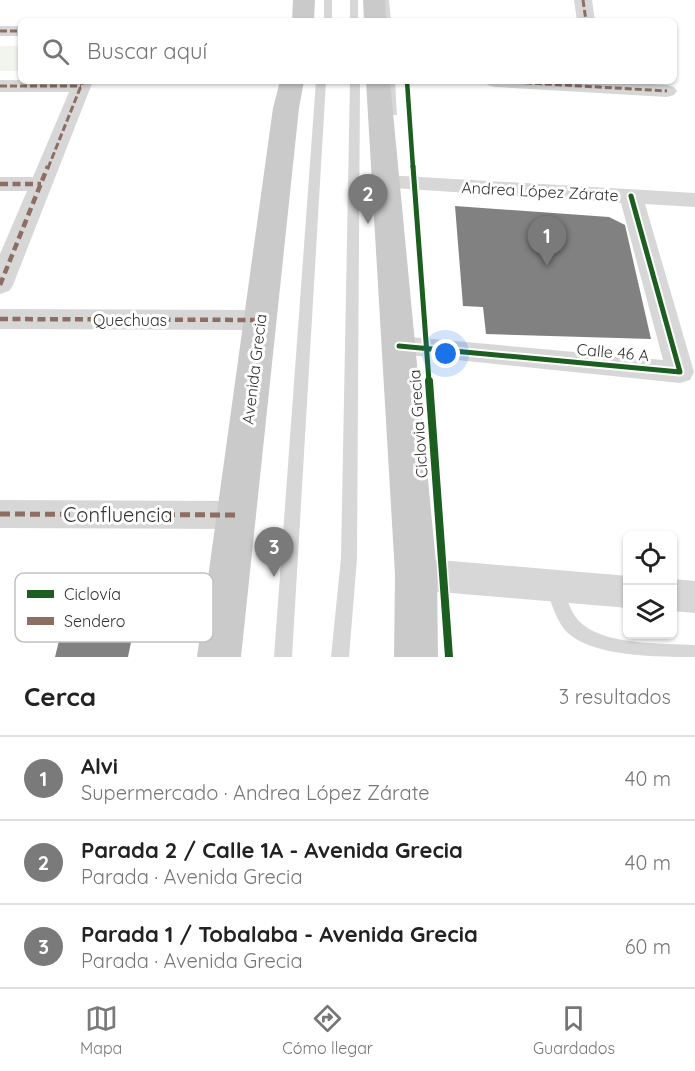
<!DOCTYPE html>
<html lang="es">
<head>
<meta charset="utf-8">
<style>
	:root { --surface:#fff; --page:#f2f2f2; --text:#222; --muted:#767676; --line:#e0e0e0; --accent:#7a7a7a }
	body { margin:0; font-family:Quicksand,sans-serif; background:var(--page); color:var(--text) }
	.controls { position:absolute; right:18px; bottom:18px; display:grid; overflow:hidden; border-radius:9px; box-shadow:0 2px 4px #0004 }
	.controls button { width:54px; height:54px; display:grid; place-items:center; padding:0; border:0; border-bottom:2px solid var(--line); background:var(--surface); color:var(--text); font:30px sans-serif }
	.you { position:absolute; left:446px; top:354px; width:21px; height:21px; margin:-15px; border:4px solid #fff; border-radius:50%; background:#1a73e8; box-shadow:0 0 0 9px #1a73e833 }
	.badge { display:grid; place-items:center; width:39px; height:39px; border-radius:50%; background:var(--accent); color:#fff; font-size:20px; font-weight:700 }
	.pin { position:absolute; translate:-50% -50px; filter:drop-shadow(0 2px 3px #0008) }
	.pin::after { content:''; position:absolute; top:32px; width:21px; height:18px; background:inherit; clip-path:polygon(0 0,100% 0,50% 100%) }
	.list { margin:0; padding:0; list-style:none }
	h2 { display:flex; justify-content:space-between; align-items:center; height:78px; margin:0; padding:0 24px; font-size:26px }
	h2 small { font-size:20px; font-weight:400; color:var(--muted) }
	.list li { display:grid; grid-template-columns:39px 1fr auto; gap:18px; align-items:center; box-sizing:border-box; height:84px; padding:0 24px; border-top:2px solid var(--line) }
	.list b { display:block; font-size:22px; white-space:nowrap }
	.list p { margin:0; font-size:20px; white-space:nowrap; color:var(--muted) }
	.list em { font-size:20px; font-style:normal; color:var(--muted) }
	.icon { flex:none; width:33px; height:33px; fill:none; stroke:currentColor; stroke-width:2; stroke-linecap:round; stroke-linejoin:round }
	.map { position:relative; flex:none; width:695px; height:657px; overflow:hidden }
	.search { position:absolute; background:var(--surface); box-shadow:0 2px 4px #0004; left:18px; right:18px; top:18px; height:66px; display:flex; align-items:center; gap:15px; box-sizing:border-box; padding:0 21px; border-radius:9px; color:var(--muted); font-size:22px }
	.sheet { height:330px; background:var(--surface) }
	nav { display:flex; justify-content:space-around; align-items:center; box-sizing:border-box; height:84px; border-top:2px solid var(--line); background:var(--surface); font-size:16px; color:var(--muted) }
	nav a { display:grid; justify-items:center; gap:3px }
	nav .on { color:var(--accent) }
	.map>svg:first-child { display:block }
</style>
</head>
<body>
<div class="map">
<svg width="695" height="657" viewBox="0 0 695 657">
	<rect width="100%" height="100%" fill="#fff"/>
	<path fill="#f1f5ed" d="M 0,46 L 21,46 L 21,71 L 0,71 Z"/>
	<path fill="#818181" d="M 455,206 L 609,217 L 625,225 L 651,339 L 486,334 L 483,307 L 463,306 Z
		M 66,612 L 137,613 L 128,657 L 55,657 Z"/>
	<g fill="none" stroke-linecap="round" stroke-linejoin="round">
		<path fill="#d7d7d7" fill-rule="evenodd" d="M 324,0 L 332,0 L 332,21 L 324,21 Z
			M 350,0 L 358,0 L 358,21 L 350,21 Z
			M 381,0 L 389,0 L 391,21 L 383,21 Z
			M 316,81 L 326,81 L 292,657 L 274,657 Z
			M 350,81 L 360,81 L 357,558 L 349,657 L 331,657 L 341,558 Z
			M 385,81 L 395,81 L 397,115 L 389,115 L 388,113 Z
			M 554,579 L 560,581 C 566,593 569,610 578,620 C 601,646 662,643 695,645 L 695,657 C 657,657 588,657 564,629 C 555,617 551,601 545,587 L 548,581 Z"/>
		<path fill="#d7d7d7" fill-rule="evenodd" d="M 574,0 L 592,0 L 595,21 L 577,21 Z
			M 0,26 L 21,26 L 21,36 L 0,36 Z
			M 0,80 L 93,81 L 13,285 L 9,291 L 0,294 L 0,254 L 27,191 L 0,191 L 0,177 L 33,177 L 69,92 L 0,92 Z
			M 485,81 L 598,81 L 667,85 L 674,87 L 677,91 L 674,95 L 667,97 L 495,87 L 488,85 Z
			M 386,175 L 695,193 L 695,207 L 645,204 L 694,372 L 690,380 L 680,383 L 389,353 L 385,346 L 389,339 L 399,336 L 663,360 L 621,203 L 378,187 L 375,182 L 378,177 Z
			M 0,309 L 260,310 L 269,313 L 273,320 L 269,327 L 260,330 L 0,329 Z
			M 0,500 L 236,501 L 247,505 L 252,515 L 247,525 L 236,529 L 0,528 Z
			M 416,558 L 628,576 L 628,608 L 416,590 L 404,585 L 399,574 L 404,563 Z
			M 672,579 L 695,581 L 695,613 L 672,611 Z"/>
		<path fill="#cacaca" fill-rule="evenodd" d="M 293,0 L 315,0 L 314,21 L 292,21 Z
			M 363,0 L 385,0 L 386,21 L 364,21 Z
			M 280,81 L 304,81 L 299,108 L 241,657 L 197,657 L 273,108 Z
			M 366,81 L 390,81 L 437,574 L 438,657 L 394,657 L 395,574 Z"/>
		<path stroke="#8d6e63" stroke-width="3" stroke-dasharray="7 3" stroke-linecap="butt" d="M 583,0 L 586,21
			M 0,31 L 21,31
			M 495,81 L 667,91
			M 0,86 L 81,86
			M 48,168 L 83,81"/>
		<path stroke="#8d6e63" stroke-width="4.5" stroke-dasharray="8 4.5" stroke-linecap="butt" d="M 0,184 L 41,184
			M 0,285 L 48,166
			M 0,319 L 260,320"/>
		<path stroke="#8d6e63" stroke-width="5" stroke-dasharray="10 5" stroke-linecap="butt" d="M 0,514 L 236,515"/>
		<g stroke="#fff" stroke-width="8">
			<path id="cycleway-far2" d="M 407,81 L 413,168"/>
		</g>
		<g stroke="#fff" stroke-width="9">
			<path id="cycleway-far1" d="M 413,166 L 429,382
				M 399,346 L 680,372 L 631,196"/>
		</g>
		<g stroke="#fff" stroke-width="11">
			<path id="cycleway" d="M 429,381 L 449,657"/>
		</g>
		<use href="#cycleway-far2" stroke="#1b5e20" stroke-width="4.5"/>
		<use href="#cycleway-far1" stroke="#1b5e20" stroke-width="5"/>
		<use href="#cycleway" stroke="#1b5e20" stroke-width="8"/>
	</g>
	<g text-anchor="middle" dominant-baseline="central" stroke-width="6" stroke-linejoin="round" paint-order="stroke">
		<g font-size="16" fill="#333" stroke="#fff">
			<text transform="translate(540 191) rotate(3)">Andrea López Zárate</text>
			<text x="130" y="320">Quechuas</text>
			<text transform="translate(613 352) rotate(5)">Calle 46 A</text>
			<text transform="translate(254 369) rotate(-83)">Avenida Grecia</text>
			<text transform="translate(418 424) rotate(-94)">Ciclovia Grecia</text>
		</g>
		<g font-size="20" fill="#333" stroke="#fff">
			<text x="118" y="514">Confluencia</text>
		</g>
	</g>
	<rect x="15" y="573" width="198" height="69" rx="9" fill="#fff" stroke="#c2c2c2" stroke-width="1.5"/>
	<rect x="27" y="590" width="27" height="8" fill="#1b5e20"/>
	<rect x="27" y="617" width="27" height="8" fill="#8d6e63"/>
	<g font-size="16" fill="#333">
		<text x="64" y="600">Ciclovía</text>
		<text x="64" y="627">Sendero</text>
	</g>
</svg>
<div class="controls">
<button><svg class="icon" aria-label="locate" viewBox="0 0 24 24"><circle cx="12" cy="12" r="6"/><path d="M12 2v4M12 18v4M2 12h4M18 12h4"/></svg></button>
<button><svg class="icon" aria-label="layers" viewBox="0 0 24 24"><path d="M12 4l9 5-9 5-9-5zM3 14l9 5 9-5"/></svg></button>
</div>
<div class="you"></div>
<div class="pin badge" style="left:547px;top:266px">1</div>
<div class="pin badge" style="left:368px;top:224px">2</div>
<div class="pin badge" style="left:274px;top:577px">3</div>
<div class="search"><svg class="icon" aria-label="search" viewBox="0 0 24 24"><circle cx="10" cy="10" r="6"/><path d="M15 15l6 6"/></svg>Buscar aquí</div>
</div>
<section class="sheet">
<h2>Cerca<small>3 resultados</small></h2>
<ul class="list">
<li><span class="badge">1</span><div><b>Alvi</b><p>Supermercado · Andrea López Zárate</p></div><em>40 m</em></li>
<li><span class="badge">2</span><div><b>Parada 2 / Calle 1A - Avenida Grecia</b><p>Parada · Avenida Grecia</p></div><em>40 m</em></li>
<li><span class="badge">3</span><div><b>Parada 1 / Tobalaba - Avenida Grecia</b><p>Parada · Avenida Grecia</p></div><em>60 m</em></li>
</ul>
</section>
<nav>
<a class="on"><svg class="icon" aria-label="map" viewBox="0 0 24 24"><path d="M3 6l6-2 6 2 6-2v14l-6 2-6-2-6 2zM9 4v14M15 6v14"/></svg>Mapa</a>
<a><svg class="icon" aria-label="directions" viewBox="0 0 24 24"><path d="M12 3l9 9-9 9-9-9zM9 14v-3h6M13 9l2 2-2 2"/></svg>Cómo llegar</a>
<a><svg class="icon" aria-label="saved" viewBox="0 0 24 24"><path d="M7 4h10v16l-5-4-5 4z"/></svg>Guardados</a>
</nav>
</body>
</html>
